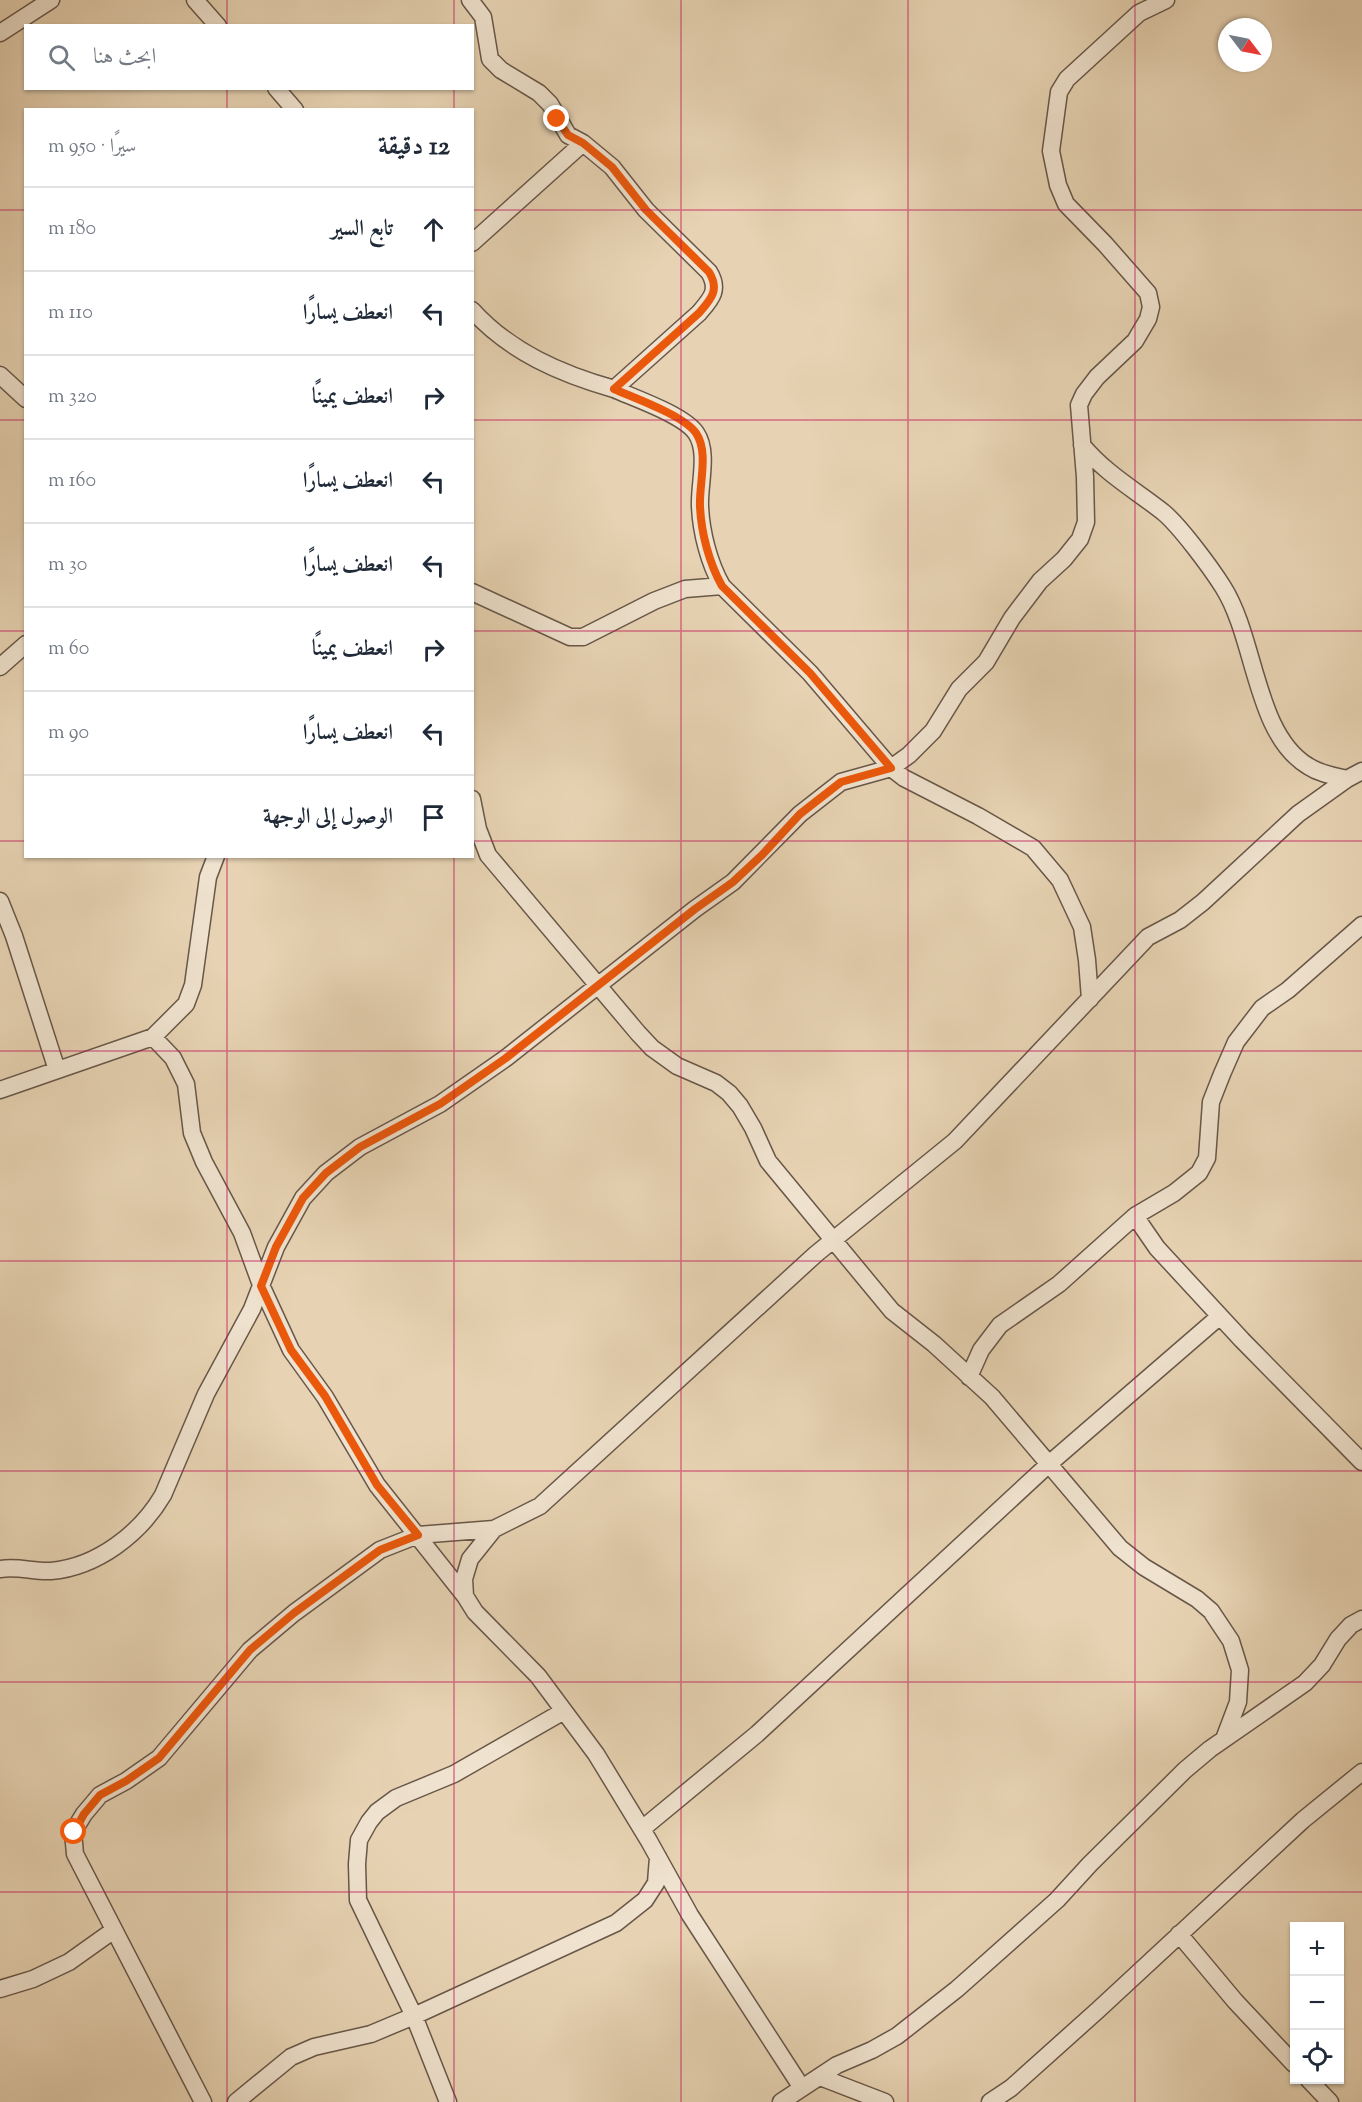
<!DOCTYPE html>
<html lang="ar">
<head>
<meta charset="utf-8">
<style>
	:root { --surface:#fff; --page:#f2f2f3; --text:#1f2937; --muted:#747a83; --line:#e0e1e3 }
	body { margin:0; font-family:"Sorts Mill Goudy",Amiri,serif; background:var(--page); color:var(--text); direction:rtl }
	.controls { position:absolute; right:18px; bottom:18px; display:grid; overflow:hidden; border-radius:0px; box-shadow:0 2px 4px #0004 }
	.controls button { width:54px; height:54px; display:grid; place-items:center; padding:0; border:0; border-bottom:2px solid var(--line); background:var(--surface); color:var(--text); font:30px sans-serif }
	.compass { position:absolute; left:1218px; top:18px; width:54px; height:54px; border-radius:50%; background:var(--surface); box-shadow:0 2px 4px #0004; rotate:122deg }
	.stop { position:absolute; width:18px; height:18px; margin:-14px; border:4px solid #ea580c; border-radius:50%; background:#fff }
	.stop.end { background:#ea580c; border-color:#fff; box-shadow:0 2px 6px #0008 }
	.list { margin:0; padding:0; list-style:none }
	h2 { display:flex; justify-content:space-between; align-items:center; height:78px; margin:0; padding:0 24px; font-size:26px }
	h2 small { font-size:20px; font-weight:400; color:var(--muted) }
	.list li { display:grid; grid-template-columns:39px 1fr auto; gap:18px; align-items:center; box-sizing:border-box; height:84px; padding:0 24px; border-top:2px solid var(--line) }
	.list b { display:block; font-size:22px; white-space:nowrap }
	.list em { font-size:20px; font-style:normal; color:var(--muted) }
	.icon { flex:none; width:33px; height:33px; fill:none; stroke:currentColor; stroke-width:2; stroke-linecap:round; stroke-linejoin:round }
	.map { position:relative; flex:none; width:1362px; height:2102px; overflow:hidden; direction:ltr }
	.search { position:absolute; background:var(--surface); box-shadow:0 2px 4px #0004; left:24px; top:24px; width:450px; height:66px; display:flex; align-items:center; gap:15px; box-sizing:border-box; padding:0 21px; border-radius:0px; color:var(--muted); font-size:22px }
	.panel { position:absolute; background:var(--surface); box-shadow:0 2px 4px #0004; left:24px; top:108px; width:450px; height:750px; border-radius:0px; direction:rtl }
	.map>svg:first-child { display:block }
</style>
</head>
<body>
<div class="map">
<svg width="1362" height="2102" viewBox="0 0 1362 2102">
	<rect width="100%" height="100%" fill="#e7d3b3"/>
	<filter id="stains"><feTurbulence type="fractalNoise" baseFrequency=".00333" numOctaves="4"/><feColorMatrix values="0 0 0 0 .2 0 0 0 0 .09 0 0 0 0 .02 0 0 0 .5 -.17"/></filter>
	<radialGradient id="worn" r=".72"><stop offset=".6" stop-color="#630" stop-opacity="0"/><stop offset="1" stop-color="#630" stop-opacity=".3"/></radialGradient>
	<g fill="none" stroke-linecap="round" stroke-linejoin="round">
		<g stroke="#685749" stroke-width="19">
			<path id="minor" d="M 195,0 L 218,26
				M 470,0 L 483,17 L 490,59 L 501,70 L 539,93 L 550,104 L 568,135 L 583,143 L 612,167 L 646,210 L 709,272 C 720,290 711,299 699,313 L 614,389 C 561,374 510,352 472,310
				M 0,33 L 51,0
				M 276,88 L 295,110
				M 472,243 L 583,143
				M 0,375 L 26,399
				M 614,389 C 634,398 684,415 696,433 C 709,452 699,484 700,506 C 701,532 709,563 722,586 L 810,673 L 891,768 L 904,778 L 978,816 L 1033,848 L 1060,880 L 1082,927 L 1087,960 L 1090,999
				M 1082,445 C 1105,473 1135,490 1163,512 C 1180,526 1211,568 1223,587 C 1256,639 1255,734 1308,766 C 1320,774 1334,776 1347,779
				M 472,592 L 570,637 L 583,637 L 654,601 L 685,589 L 722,586
				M 0,667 L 26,644
				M 472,799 L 478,829 L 488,855 L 638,1033 L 652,1048 L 677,1066 L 716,1083 L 729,1093 L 740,1106 L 753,1128 L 768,1161 L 892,1311 L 934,1344 L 992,1397 L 1120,1548 L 1144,1567 L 1197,1599 L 1211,1611 L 1231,1641 L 1240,1670 L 1238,1702 L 1224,1739
				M 0,901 L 14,936 L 57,1070
				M 1362,925 L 1288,990 L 1262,1008 L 1236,1042 L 1222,1074 L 1211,1102 L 1207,1158 L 1199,1173 L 1174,1193 L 1135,1216 L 1157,1248 L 1242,1340 L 1362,1462
				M 153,1037 L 173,1058 L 186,1084 L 192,1133 L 204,1162 L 242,1233 L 261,1285 L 291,1350 L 325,1397 L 377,1485 L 465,1596
				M 0,1090 L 153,1037 L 186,1004 L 193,985 L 208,877 L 216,856
				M 969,1377 L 981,1350 L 1000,1325 L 1059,1284 L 1135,1216
				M 0,1569 C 19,1566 33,1572 51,1571 C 97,1567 140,1534 163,1495 L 206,1394 L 252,1309 L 276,1247 L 303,1198 L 326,1173 L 360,1147 L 440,1104 L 506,1058 L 695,909 L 733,882 L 800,814 L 841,782 L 891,768 L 909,755 L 933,731 L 959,689 L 986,662 L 1012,618 L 1040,581 L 1064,559 L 1080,539 L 1086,522 L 1085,477 L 1079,405 L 1084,394 L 1097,377 L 1135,341 L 1148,319 L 1151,307 L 1148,293 L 1105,244 L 1066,204 L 1058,185 L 1051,151 L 1059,92 L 1067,79 L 1139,13 L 1166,0
				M 642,1829 L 757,1734 L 1050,1463 L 1220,1316
				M 1179,1934 L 1235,2001 L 1294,2064
				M 0,1989 L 33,1979 L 69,1962 L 114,1930
				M 820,2077 L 885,2102
				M 1309,2080 L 1330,2102
				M 802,2088 L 690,1915 L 649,1841 L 596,1754 L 538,1676 L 475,1612 L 465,1596 L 464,1579 L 470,1559 L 494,1529 L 540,1506 L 816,1254 L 955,1141 L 1148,937 L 1180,920 L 1203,902 L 1298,814 L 1347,779 L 1362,771
				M 203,2102 L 75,1854 L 73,1832 L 84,1814 L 100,1795 L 126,1781 L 159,1758 L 250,1650 L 294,1613 L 380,1550 L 418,1535 L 494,1529
				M 236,2102 L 291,2057 L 314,2047 L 371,2034 L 414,2016 L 616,1923 L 645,1900 L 656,1883 L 658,1857
				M 448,2102 L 414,2016 L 358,1900 L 357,1864 L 359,1840 L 369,1822 L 377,1812 L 396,1798 L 454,1774 L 564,1711
				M 781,2102 L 837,2065 L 872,2050 L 897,2036 L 957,1989 L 1057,1900 L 1090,1864 L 1185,1770 L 1210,1749 L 1305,1683 L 1322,1665 L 1338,1639 L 1351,1625 L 1362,1619
				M 990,2102 L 1011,2088 L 1098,2010 L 1303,1820 L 1362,1772"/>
		</g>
		<use href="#minor" stroke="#efe2ce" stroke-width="16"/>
	</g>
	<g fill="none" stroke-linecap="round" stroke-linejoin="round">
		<path stroke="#ea580c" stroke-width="8" d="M 74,1832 L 84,1814 L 100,1795 L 126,1781 L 159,1758 L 250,1650 L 294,1613 L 380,1550 L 418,1535 L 377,1485 L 325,1396 L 291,1350 L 261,1286 L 276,1247 L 303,1198 L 326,1173 L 360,1147 L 440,1104 L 506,1058 L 695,909 L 733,882 L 762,855 L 800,814 L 841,782 L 891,768 L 810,673 L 722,586 C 709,563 701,532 700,506 C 699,484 709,452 696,433 C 683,415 634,398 614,389 L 699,313 C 711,299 720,290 709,272 L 646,210 L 612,167 L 583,143 L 568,135 L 557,119"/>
	</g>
	<path fill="none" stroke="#c2185b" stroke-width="1.5" stroke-opacity="0.55" d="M 227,0 L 227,26M 454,0 L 454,26M 681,0 L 681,2102M 908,0 L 908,2102M 1135,0 L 1135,2102M 227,88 L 227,110M 454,88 L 454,110M 0,210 L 26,210M 472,210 L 1362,210M 0,420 L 26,420M 472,420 L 1362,420M 0,631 L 26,631M 472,631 L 1362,631M 0,841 L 26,841M 472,841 L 1362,841M 227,856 L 227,2102M 454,856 L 454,2102M 0,1051 L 1362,1051M 0,1261 L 1362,1261M 0,1471 L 1362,1471M 0,1682 L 1362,1682M 0,1892 L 1362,1892"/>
	<rect width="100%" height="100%" filter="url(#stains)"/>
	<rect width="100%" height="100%" fill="url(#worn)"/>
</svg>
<div class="controls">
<button>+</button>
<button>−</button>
<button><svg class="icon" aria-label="locate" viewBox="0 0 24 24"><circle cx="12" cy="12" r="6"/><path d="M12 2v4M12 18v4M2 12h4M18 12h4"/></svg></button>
</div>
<svg class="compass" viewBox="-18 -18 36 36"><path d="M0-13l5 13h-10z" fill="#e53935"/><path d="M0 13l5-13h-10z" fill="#747a83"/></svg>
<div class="stop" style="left:74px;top:1832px"></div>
<div class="stop end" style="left:557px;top:119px"></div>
<div class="search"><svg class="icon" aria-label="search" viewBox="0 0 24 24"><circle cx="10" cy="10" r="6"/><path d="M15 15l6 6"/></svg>ابحث هنا</div>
<section class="panel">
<h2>12 دقيقة<small>سيرًا · 950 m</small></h2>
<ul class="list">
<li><svg class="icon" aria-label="ahead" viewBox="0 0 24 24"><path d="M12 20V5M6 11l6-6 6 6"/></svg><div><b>تابع السير</b></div><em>180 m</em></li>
<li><svg class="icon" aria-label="left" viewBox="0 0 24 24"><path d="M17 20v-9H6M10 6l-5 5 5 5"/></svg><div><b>انعطف يسارًا</b></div><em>110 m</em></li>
<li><svg class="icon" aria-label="right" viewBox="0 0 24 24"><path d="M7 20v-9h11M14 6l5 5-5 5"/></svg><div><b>انعطف يمينًا</b></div><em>320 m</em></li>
<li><svg class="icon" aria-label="left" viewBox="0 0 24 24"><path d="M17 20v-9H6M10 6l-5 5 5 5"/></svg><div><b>انعطف يسارًا</b></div><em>160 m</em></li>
<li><svg class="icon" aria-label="left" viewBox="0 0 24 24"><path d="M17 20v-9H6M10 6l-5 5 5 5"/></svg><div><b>انعطف يسارًا</b></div><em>30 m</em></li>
<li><svg class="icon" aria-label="right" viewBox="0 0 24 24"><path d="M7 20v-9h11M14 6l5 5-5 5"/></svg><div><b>انعطف يمينًا</b></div><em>60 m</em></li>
<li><svg class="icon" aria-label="left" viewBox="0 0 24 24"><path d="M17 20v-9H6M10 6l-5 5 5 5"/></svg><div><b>انعطف يسارًا</b></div><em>90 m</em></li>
<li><svg class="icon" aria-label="arrive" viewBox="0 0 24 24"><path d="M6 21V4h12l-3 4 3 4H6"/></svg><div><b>الوصول إلى الوجهة</b></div></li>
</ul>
</section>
</div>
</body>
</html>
